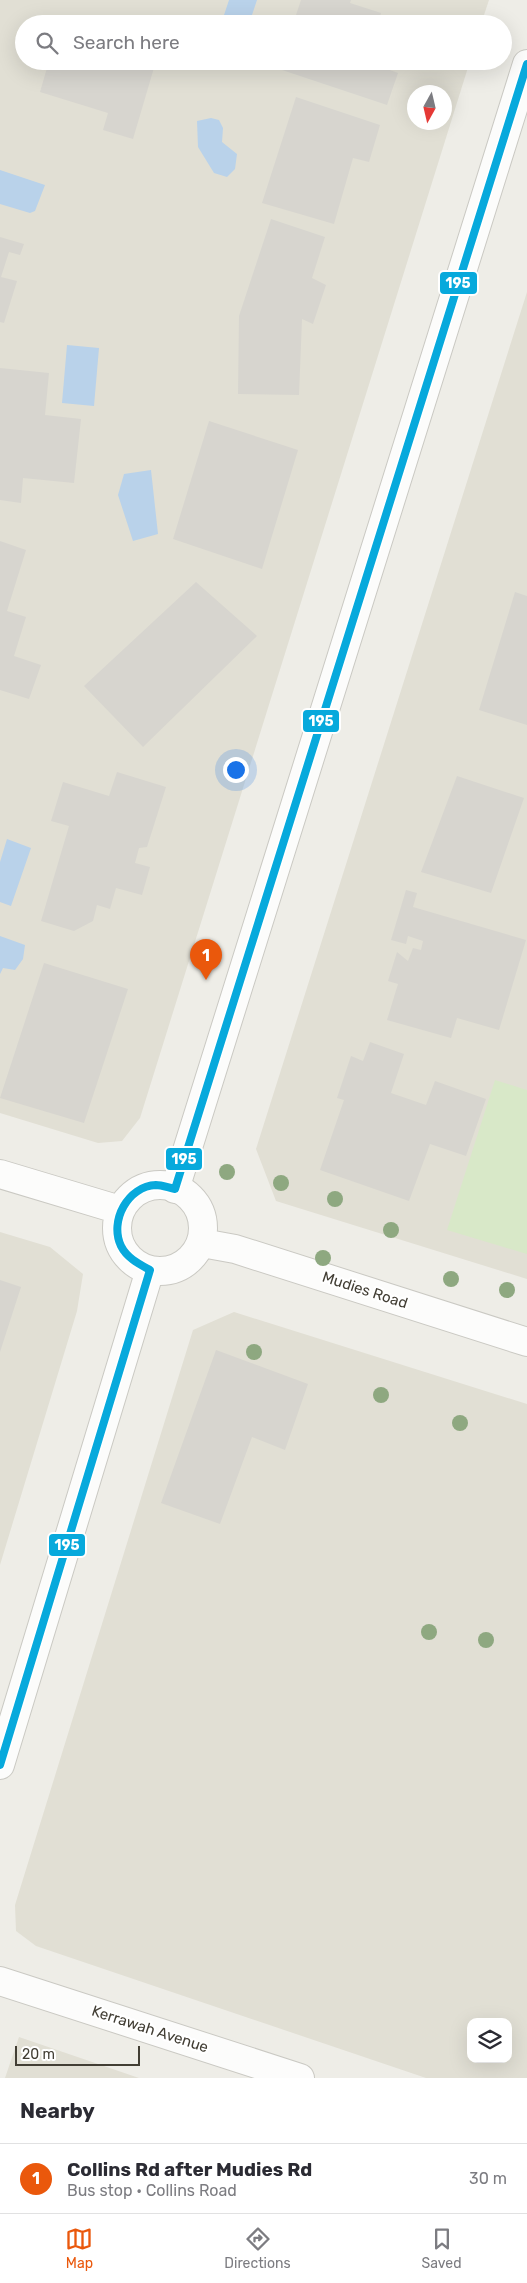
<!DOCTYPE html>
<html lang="en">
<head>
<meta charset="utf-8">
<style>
	:root { --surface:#fff; --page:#f2f2f3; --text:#2b2b33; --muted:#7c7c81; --line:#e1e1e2; --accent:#ea580c }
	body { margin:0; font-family:Rubik,sans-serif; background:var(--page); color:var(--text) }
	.controls { position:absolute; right:15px; bottom:15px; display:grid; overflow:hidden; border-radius:10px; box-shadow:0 5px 20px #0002 }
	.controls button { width:45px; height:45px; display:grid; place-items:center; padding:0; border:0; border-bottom:1px solid var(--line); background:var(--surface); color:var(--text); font:25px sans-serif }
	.compass { position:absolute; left:407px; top:85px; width:45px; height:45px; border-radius:50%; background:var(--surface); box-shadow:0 5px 20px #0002; rotate:188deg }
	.scale { position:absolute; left:15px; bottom:12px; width:125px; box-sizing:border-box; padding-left:5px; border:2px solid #423e34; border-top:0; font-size:14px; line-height:18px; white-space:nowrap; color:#423e34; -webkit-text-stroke:4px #fff; paint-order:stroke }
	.you { position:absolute; left:235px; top:769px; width:18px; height:18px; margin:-12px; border:4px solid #fff; border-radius:50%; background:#1a73e8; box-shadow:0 0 0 8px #1a73e833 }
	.badge { display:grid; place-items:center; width:32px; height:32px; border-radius:50%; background:var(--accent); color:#fff; font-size:16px; font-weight:700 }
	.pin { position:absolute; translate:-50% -41px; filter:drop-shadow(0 1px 2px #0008) }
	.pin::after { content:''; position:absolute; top:26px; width:18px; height:15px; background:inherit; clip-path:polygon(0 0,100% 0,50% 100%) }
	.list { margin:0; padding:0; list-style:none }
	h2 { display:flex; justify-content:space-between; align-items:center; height:65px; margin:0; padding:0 20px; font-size:21px }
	h2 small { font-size:16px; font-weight:400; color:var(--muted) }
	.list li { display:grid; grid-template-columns:32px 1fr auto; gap:15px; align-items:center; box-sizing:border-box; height:70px; padding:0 20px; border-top:1px solid var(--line) }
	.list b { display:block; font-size:19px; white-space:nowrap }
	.list p { margin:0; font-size:16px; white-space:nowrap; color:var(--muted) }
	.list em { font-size:16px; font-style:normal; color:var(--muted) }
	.icon { flex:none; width:28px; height:28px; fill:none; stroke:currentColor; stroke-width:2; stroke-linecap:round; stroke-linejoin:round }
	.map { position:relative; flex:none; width:527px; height:2078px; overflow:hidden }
	.search { position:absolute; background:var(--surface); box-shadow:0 5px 20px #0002; left:15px; right:15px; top:15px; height:55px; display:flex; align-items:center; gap:12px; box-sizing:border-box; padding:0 18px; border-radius:28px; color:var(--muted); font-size:19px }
	.sheet { height:135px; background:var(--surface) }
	nav { display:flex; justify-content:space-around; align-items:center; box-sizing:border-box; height:70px; border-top:1px solid var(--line); background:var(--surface); font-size:14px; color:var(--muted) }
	nav a { display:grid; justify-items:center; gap:2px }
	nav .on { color:var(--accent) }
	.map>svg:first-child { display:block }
</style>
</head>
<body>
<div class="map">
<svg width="527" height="2078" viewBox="0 0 527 2078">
	<rect width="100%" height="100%" fill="#eeede7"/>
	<path fill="#e1dfd4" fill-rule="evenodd" d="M 0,0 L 489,0 L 481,24 L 24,24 L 24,61 L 470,61 L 140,1118 L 122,1141 L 98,1143 L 0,1113 ZM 414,92 L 444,92 L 444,122 L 414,122 Z
		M 527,292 L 527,1279 L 276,1201 L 256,1149 Z
		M 0,1232 L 50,1247 L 83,1274 L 77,1311 L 0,1565 Z
		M 234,1312 L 527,1404 L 527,2078 L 426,2078 L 36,1946 L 16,1931 L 15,1905 L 193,1330 ZM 471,2022 L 508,2022 L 508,2059 L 471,2059 Z
		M 19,2037 L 139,2078 L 5,2078 Z"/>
	<path fill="#d8e8c8" d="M 495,1080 L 527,1090 L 527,1254 L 447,1230 Z"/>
	<path fill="#b9d2ea" d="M 229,0 L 257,0 L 249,24 L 221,24 Z
		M 211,118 L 219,120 L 223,128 L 222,142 L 237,154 L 235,169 L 227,177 L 214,173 L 198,147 L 197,121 Z
		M 0,170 L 45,185 L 35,211 L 30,213 L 0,204 Z
		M 67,345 L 99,348 L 94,406 L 62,403 Z
		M 151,470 L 158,534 L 133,541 L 118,495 L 124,474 Z
		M 7,839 L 31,848 L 11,906 L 0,902 L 0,862 Z
		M 0,936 L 25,945 L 23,959 L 15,970 L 3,968 L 0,974 Z"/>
	<path fill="#d7d5cf" d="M 301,0 L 351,0 L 350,3 L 381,13 L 378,24 L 293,24 Z
		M 49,61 L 156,61 L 133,139 L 103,130 L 108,113 L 40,92 Z
		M 282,61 L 366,61 L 398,73 L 387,105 L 279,69 Z
		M 296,97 L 380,125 L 369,162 L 353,158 L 334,224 L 262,203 Z
		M 271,219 L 325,237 L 312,278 L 326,285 L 313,324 L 302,319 L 299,395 L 238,394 L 239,316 Z
		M 0,237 L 24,244 L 20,255 L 9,252 L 1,277 L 17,281 L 4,323 L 0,322 Z
		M 0,368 L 49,373 L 45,415 L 81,419 L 74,483 L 23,478 L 21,503 L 0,500 Z
		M 209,421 L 298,450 L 262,569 L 173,539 Z
		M 0,541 L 26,550 L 7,611 L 26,617 L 14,656 L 41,665 L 29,699 L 0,690 Z
		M 196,582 L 257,636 L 143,747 L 84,686 Z
		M 515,592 L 527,596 L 527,725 L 479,710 Z
		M 117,772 L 166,787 L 147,847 L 139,848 L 135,863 L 150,867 L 142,895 L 116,888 L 110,909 L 97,905 L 93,921 L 74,931 L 41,921 L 69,826 L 51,821 L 63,782 L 109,796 Z
		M 457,776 L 524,798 L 491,893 L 421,872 Z
		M 406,890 L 417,893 L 413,907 L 526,940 L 499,1030 L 457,1018 L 451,1038 L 387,1020 L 398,984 L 388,981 L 397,952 L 408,961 L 413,948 L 421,950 L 423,941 L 408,936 L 406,944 L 391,940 Z
		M 44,963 L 128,989 L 84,1123 L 0,1098 Z
		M 370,1042 L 404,1054 L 391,1093 L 426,1105 L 435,1081 L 486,1099 L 466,1156 L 430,1144 L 409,1201 L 320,1170 L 344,1100 L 337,1098 L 351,1056 L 363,1061 Z
		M 0,1280 L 21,1287 L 0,1352 Z
		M 216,1350 L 308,1384 L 285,1450 L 252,1437 L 220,1524 L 161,1503 Z"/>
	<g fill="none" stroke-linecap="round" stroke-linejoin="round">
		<g stroke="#cac9c3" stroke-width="30">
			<path id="minor" d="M 175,1189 L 527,64
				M 202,1243 L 235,1249 L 527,1342
				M 0,1981 L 300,2078"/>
		</g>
		<g stroke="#cac9c3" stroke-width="30">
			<path id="tertiary" d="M 0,1174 L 120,1210
				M117 1228a43 43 0 1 1 86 0a43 43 0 1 1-86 0Z
				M 0,1765 L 150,1270"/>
		</g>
		<use href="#minor" stroke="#fcfcfb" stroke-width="28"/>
		<use href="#tertiary" stroke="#fcfcfb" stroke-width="28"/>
		<g stroke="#fff" stroke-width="11">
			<path id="bus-1" d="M 0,1765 L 150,1270 C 139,1264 127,1258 121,1246 C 109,1221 128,1186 156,1185 C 162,1185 169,1188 175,1189 L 527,64"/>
		</g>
		<use href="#bus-1" stroke="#07a9dc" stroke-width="8"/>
	</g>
	<g fill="#8ea880">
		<circle cx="227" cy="1172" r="8"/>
		<circle cx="281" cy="1183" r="8"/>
		<circle cx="335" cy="1199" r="8"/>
		<circle cx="391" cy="1230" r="8"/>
		<circle cx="323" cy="1258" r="8"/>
		<circle cx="451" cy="1279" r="8"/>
		<circle cx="507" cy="1290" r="8"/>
		<circle cx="254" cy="1352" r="8"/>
		<circle cx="381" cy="1395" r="8"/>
		<circle cx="460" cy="1423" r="8"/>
		<circle cx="429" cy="1632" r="8"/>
		<circle cx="486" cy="1640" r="8"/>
	</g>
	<g text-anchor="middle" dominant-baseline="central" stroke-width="4.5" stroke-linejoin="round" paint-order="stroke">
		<g font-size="15" fill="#423e34" stroke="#fff">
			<text transform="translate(365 1290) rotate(18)">Mudies Road</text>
			<text transform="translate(150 2029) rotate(18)">Kerrawah Avenue</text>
		</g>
	</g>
	<g stroke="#fff" stroke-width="2">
		<rect x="439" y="271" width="39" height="24" rx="5" fill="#07a9dc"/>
		<rect x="302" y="709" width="38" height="24" rx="5" fill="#07a9dc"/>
		<rect x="165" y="1147" width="38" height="24" rx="5" fill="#07a9dc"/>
		<rect x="48" y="1533" width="38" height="24" rx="5" fill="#07a9dc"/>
	</g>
	<g font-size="14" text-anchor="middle" font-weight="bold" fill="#fff">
		<text x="458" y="288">195</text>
		<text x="321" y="726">195</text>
		<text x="184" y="1164">195</text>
		<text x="67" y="1550">195</text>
	</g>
</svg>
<div class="controls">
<button><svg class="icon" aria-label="layers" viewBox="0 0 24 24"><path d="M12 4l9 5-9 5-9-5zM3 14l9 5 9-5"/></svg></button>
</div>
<svg class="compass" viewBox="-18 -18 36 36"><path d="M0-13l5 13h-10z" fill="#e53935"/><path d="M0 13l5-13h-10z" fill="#7c7c81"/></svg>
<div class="scale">20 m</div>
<div class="you"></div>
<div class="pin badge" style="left:206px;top:980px">1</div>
<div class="search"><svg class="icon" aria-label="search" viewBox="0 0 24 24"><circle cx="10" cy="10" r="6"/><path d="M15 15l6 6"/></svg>Search here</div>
</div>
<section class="sheet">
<h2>Nearby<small></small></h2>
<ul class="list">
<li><span class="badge">1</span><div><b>Collins Rd after Mudies Rd</b><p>Bus stop · Collins Road</p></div><em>30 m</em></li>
</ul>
</section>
<nav>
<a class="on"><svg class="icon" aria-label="map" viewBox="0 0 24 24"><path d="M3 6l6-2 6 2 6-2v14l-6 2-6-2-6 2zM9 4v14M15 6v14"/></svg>Map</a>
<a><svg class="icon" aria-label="directions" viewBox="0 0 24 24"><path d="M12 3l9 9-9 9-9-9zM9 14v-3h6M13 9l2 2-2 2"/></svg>Directions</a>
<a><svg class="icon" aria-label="saved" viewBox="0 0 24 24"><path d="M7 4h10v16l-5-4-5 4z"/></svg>Saved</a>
</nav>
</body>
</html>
